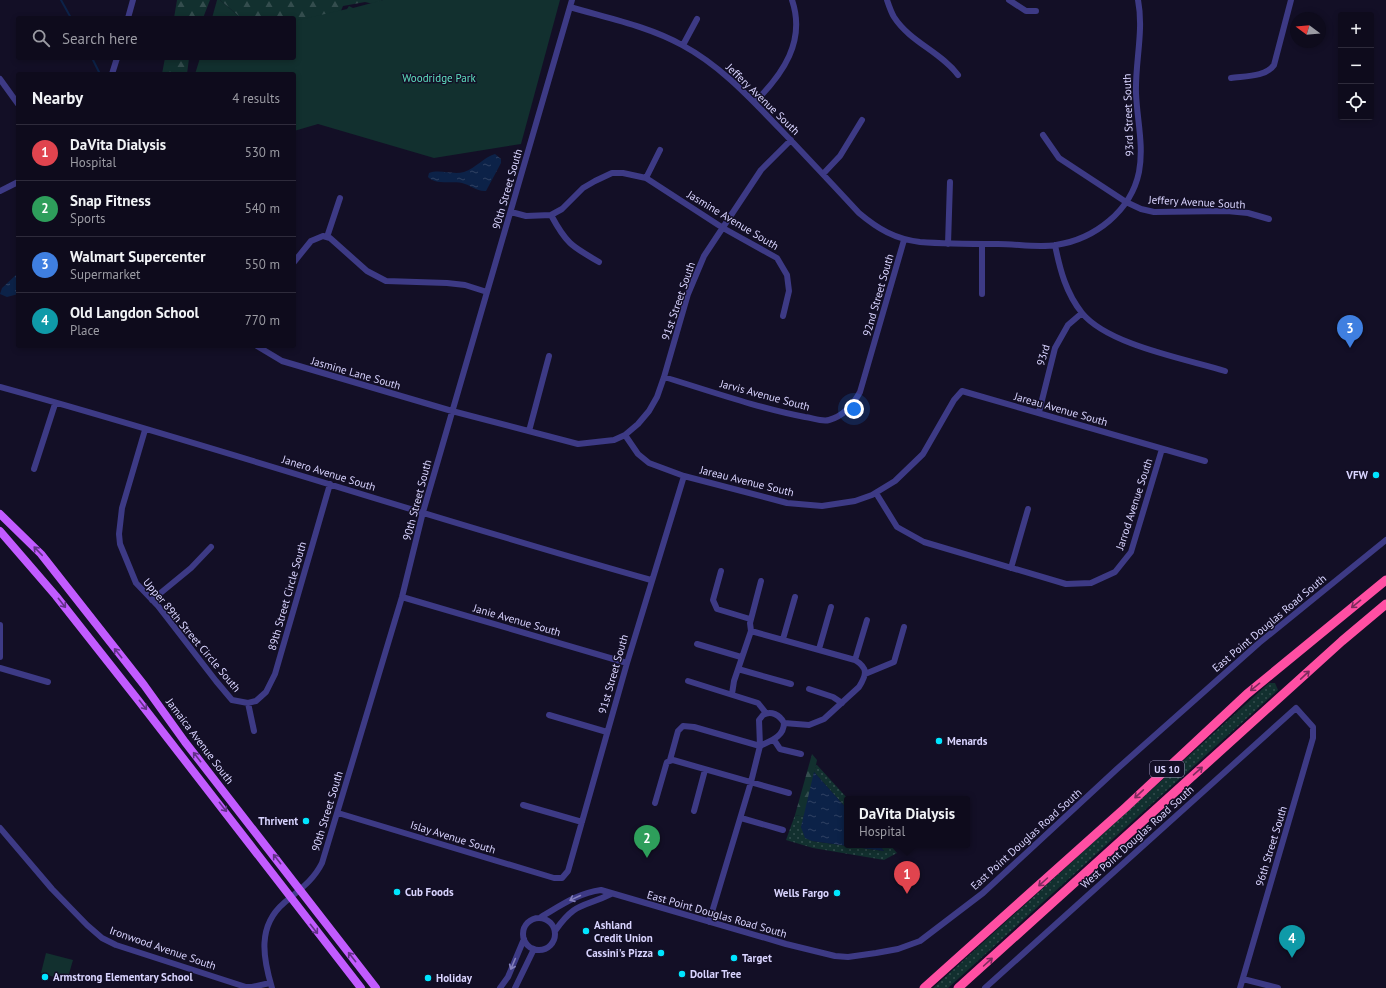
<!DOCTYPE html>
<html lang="en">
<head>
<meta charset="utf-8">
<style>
	:root { --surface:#0e0b1c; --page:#171425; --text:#f1f3f6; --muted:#9b9ba3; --line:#2e2b3b; --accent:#b45309 }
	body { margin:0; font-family:"PT Sans",sans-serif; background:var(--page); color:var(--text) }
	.controls { position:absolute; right:12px; top:12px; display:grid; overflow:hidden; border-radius:4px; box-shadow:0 2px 6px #0003 }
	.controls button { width:36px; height:36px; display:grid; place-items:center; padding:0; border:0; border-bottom:1px solid var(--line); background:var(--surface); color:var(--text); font:20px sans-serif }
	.compass { position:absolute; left:1290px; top:12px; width:36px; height:36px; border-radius:50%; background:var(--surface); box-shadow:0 2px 6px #0003; rotate:286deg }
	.you { position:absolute; left:854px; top:409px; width:14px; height:14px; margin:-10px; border:3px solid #fff; border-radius:50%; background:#1a73e8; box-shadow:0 0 0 6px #1a73e833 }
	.badge { display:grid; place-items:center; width:26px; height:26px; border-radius:50%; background:var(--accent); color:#fff; font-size:13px; font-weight:700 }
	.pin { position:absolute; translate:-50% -33px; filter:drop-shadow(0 1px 2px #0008) }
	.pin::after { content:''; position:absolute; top:21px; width:14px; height:12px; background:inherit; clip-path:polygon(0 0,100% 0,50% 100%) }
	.popup { position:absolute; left:844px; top:796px; width:126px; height:52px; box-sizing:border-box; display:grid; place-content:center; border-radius:4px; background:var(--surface); filter:drop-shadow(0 1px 3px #0005); font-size:13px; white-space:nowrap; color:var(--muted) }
	.popup b { font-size:15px; color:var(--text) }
	.popup::after { content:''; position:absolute; left:50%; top:100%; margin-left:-8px; border:8px solid transparent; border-top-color:var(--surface) }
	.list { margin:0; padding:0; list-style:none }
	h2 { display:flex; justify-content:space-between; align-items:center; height:52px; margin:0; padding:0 16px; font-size:17px }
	h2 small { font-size:13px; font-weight:400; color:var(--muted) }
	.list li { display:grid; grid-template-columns:26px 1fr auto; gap:12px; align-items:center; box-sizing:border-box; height:56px; padding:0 16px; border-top:1px solid var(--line) }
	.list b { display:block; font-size:15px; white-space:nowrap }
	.list p { margin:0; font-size:13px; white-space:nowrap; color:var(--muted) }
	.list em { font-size:13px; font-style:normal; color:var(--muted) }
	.icon { flex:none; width:22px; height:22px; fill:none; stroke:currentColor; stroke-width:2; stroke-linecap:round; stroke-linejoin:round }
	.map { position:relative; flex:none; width:1386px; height:988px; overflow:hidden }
	.search { position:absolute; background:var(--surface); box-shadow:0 2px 6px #0003; left:16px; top:16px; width:280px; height:44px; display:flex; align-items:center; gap:10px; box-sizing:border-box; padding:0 14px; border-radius:4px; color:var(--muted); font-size:15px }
	.panel { position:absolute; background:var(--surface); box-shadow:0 2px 6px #0003; left:16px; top:72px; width:280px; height:276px; border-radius:4px }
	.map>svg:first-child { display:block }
</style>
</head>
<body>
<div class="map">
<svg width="1386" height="988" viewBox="0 0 1386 988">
	<defs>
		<pattern id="grass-dots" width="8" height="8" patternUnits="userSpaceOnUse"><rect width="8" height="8" fill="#12302f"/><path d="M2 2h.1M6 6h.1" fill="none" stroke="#344d4e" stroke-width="1.8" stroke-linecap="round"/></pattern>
		<pattern id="forest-firs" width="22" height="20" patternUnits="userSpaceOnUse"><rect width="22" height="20" fill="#12302f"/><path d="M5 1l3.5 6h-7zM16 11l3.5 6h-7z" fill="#344d4e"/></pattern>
		<pattern id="water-ripples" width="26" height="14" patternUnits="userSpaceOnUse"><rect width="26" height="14" fill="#0c2248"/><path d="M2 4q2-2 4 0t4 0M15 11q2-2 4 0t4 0" fill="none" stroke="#2f4163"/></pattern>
	</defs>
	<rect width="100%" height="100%" fill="#130f26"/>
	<path fill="url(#grass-dots)" d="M 1269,683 L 1275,683 L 1278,690 L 948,988 L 933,988 Z
		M 816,765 L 817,765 L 848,799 L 847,809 L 814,772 Z
		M 795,815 L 805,817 L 801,827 L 812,841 L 884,851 L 879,845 L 890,845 L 897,853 L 884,860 L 813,848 L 786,840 Z"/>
	<path fill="url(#forest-firs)" d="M 177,0 L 210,0 L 203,18 L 174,18 Z
		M 220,0 L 382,0 L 378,5 L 365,2 L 343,6 L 340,13 L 294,22 L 294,18 L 241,18 Z
		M 165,58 L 189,58 L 187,74 L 162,74 Z
		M 812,754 L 817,760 L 805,817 L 795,815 Z"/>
	<path fill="#12302f" d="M 217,0 L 220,0 L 241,18 L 212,18 Z
		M 383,0 L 560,0 L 521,144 L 434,158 L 318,124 L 294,131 L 294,74 L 195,74 L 200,58 L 294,58 L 294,21 L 347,9 L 349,6 L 353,8 Z
		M 46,953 L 73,960 L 67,981 L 41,973 Z"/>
	<path fill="url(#water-ripples)" d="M 495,154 L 501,159 L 501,163 L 486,191 C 477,192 471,185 462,183 C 452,181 435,185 428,177 L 429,173 C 440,169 452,175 464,172 C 476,168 484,157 495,154 Z
		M 18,273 L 18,294 L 7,297 L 0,294 L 2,288 Z
		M 814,772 L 847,809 L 847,845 L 879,845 L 884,851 L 812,841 L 805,838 L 801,827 Z"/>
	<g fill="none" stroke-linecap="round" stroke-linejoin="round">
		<path stroke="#0c2248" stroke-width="2" d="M 61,0 L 71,18
			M 92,58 L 100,74"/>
		<path stroke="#3d3a85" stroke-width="6" d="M 887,0 C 889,6 891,12 894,17 C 910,42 941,52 958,75
			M 1009,0 L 1026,11 L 1036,11
			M 570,7 C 607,18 648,26 682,45 C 721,66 750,98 780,129 C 807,157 833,185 859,213 C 878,229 895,239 920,242 C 946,244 972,244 998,244 C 1017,244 1038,248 1056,245 C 1095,239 1131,211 1139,172 C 1144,145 1137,120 1136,93 C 1135,62 1144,31 1138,0
			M 128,18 L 133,0
			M 683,45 L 697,19
			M 112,74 L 117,58
			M 1231,78 C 1244,76 1266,77 1274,65 L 1291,0
			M 0,79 L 18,104
			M 755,102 C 783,74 806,41 792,0
			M 1043,135 L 1059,158 L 1126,202 L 1141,209 L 1154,212 L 1227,211 L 1248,213 L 1269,219
			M 823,174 L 840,156 L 862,120
			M 646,178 L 660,150
			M 0,191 L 18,182
			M 511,212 L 526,216 L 551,215 L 562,209 L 583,188 L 595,181 L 612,173 L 623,173 L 646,178 L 723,228 L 777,258 L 787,275 L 789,291 L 783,316
			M 551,215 C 566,243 571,246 599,262
			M 327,237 L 340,198
			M 948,244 L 950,182
			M 1055,245 C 1060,270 1066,293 1082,313 C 1108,345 1186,359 1225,371
			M 294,262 L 311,241 L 323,236 L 330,238 L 367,271 L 386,281 L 447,283 L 465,285 L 487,292
			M 982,294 L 982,244
			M 257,346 L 282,361 L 452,411 L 578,444 L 614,440 L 625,435 L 638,424 L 649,411 L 657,397 L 664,377 L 688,294 L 704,256 L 761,170 L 791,140
			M 664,377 C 710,391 758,408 805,417 C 813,418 822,422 829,420 C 844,416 853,405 860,392 L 904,240
			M 0,387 C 218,447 433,519 651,580
			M 1039,412 L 1055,348 L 1068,325 L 1082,313
			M 145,430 L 122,508 L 119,534 L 120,544 L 136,583 L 158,606 L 216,681 L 232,700 L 248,703 L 256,701 L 266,692 L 275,674 L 330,484
			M 529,431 L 549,356
			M 625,435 L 638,454 L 649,463 L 684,476 L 787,503 L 822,506 L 855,501 L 872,495 L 895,481 L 923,454 L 954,400 L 962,391 L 1205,461
			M 34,469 L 55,404
			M 876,493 L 897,527 L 924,542 L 1066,584 L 1091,583 L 1115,572 L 1131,552 L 1162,449
			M 1011,568 L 1028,509
			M 721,571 L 713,600 L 717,609 L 750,619
			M 402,597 L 627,663
			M 152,600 L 191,568 L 211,547
			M 0,625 L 0,657
			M 751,631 L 855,660 C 868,668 867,674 859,687 L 824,719 L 809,725 L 784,723
			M 783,639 L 795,597
			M 697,644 L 741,657
			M 819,649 L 831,607
			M 855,660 L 867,620
			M 0,668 L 48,682
			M 738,669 L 791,684
			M 865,674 L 894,662 L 904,627
			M 688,681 L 758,703 L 766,713
			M 809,689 L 833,697 L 842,703
			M 732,694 L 734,681 L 751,631 L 750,623 L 761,581
			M 248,703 L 254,731
			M 549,715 L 607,732
			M 774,740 L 780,749 L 801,754
			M 670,760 L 678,731 L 683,726 L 694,727 L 760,746 C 770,741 784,737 784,723 C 780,715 771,710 763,715 L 759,720 L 760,746 L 751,782 L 709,922
			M 655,803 L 666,765 L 667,762 L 673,760 L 789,793
			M 523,805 L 582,822
			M 694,811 L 705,770
			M 338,813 L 554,878 L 562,878 L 568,871 L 627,663 L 684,476
			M 741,818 L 783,830
			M 0,828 L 52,889 L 87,925 L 102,938 L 116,945 L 246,987 L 252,987 L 270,983
			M 541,917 C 560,906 578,893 601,890 L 786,944 L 835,956 L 848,957 L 876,953 L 898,949 L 920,941 L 983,893 L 1117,769 L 1259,643 L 1386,540
			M523 934a16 16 0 1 1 32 0a16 16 0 1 1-32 0Z
			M 555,931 C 576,901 583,908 611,894
			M 1243,979 L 1278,988
			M 272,988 C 263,958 257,926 284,903 C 299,890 313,881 322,863 L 402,597 L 423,512 L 572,0
			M 500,988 L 508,977 L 524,939
			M 515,988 L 534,949
			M 985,988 L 1296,708 L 1313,727 L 1313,738 L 1240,988"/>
		<path stroke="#c25bff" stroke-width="8" d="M 0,514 L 41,554 L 144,685 L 185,742 L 376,988
			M 0,531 L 56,596 L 138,700 L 361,988"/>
		<path stroke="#ff4fa3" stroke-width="9" d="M 924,988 L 1125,808 L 1247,694 L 1386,580
			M 958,988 L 1342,641 L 1386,604"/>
	</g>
	<defs><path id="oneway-shaft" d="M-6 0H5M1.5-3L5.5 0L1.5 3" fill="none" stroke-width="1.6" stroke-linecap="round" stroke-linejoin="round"/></defs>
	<g stroke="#623188">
		<use href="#oneway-shaft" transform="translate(38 551) rotate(-134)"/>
		<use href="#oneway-shaft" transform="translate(62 603) rotate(52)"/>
		<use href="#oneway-shaft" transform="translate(118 653) rotate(-129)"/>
		<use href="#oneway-shaft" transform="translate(143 705) rotate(52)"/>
		<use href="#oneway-shaft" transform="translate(197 757) rotate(-128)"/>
		<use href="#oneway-shaft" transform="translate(223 807) rotate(52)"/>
		<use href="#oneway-shaft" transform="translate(277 859) rotate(-128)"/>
		<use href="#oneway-shaft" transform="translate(314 929) rotate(52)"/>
		<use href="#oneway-shaft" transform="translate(352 957) rotate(-128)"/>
	</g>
	<g stroke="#7d2c5e">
		<use href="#oneway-shaft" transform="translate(1356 604) rotate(141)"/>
		<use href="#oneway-shaft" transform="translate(1305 675) rotate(-43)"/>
		<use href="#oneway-shaft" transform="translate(1255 687) rotate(141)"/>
		<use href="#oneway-shaft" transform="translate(1198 771) rotate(-41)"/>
		<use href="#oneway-shaft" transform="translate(1139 794) rotate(137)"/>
		<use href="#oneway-shaft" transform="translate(1043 882) rotate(138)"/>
		<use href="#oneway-shaft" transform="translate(988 962) rotate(-42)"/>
	</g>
	<g stroke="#837fbc">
		<use href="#oneway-shaft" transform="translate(575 898) rotate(155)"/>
		<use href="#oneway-shaft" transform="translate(513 964) rotate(113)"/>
	</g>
	<g fill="#00e5ff" stroke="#130f26" stroke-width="1.5">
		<circle cx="1376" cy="475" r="4"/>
		<circle cx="939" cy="741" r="4"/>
		<circle cx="306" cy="821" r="4"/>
		<circle cx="397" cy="892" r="4"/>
		<circle cx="837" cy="893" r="4"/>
		<circle cx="586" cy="931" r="4"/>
		<circle cx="661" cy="953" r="4"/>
		<circle cx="734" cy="958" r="4"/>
		<circle cx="682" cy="974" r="4"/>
		<circle cx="45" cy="977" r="4"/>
		<circle cx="428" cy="978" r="4"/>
	</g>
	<g text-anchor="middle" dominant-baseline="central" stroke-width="3" stroke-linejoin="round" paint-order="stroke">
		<rect fill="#130f26" stroke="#9e99be" stroke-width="1" x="1150" y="761" width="34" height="16" rx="3"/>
		<g font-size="10" font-weight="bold" fill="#d9d4ff">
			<text x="1167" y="769">US 10</text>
		</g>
		<g font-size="11" fill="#5fe0c0" stroke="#130f26">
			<text x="439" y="78">Woodridge Park</text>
		</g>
		<g font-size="11" fill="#d9d4ff" stroke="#130f26">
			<text transform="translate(763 99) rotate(44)">Jeffery Avenue South</text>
			<text transform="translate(1128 115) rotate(-92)">93rd Street South</text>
			<text transform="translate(507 189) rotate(-74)">90th Street South</text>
			<text transform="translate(1197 202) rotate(3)">Jeffery Avenue South</text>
			<text transform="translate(733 220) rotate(31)">Jasmine Avenue South</text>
			<text transform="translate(878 295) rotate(-74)">92nd Street South</text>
			<text transform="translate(678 301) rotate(-71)">91st Street South</text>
			<text transform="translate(1043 355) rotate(-73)">93rd</text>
			<text transform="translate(356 373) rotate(16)">Jasmine Lane South</text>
			<text transform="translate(765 395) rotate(15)">Jarvis Avenue South</text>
			<text transform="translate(1061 409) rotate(16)">Jareau Avenue South</text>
			<text transform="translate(329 473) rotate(17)">Janero Avenue South</text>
			<text transform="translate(747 481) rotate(14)">Jareau Avenue South</text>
			<text transform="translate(417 500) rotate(-75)">90th Street South</text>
			<text transform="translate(1134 504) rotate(-72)">Jarrod Avenue South</text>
			<text transform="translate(287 596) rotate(-74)">89th Street Circle South</text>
			<text transform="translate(517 620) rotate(16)">Janie Avenue South</text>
			<text transform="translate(1269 623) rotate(-40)">East Point Douglas Road South</text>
			<text transform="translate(192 635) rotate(50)">Upper 89th Street Circle South</text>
			<text transform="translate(613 674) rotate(-74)">91st Street South</text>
			<text transform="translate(200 741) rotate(53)">Jamaica Avenue South</text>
			<text transform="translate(327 811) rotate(-73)">90th Street South</text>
			<text transform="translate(453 837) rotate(17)">Islay Avenue South</text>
			<text transform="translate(1137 837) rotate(-42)">West Point Douglas Road South</text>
			<text transform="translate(1026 839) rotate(-42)">East Point Douglas Road South</text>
			<text transform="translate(1271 846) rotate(-73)">96th Street South</text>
			<text transform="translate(717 914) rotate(16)">East Point Douglas Road South</text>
			<text transform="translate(163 948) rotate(19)">Ironwood Avenue South</text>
		</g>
		<g font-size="11" font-weight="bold" fill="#d9d4ff" stroke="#130f26" text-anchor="start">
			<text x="1368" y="475" text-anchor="end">VFW</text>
			<text x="947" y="741">Menards</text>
			<text x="298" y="821" text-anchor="end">Thrivent</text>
			<text x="405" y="892">Cub Foods</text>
			<text x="829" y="893" text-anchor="end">Wells Fargo</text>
			<text x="594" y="925">Ashland<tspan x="594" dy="13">Credit Union</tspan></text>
			<text x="653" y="953" text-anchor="end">Cassini's Pizza</text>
			<text x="742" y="958">Target</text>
			<text x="690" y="974">Dollar Tree</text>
			<text x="53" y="977">Armstrong Elementary School</text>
			<text x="436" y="978">Holiday</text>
		</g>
	</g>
</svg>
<div class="controls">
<button>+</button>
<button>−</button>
<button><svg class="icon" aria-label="locate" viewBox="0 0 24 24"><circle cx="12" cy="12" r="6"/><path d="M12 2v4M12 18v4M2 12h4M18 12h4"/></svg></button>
</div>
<svg class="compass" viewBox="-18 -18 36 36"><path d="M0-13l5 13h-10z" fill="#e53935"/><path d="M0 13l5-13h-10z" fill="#9b9ba3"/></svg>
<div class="you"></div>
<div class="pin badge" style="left:907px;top:894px;background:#e0444e">1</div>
<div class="popup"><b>DaVita Dialysis</b>Hospital</div>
<div class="pin badge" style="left:647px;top:858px;background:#2e9e5b">2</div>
<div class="pin badge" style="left:1350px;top:348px;background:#3f7fe0">3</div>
<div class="pin badge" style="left:1292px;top:958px;background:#0f9aa8">4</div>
<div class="search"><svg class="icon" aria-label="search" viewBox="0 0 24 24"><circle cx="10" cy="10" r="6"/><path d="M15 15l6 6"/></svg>Search here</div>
<section class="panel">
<h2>Nearby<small>4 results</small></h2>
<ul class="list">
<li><span class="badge" style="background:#e0444e">1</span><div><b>DaVita Dialysis</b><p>Hospital</p></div><em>530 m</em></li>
<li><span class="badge" style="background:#2e9e5b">2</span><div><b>Snap Fitness</b><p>Sports</p></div><em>540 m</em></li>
<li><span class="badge" style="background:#3f7fe0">3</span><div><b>Walmart Supercenter</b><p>Supermarket</p></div><em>550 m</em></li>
<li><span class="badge" style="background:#0f9aa8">4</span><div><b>Old Langdon School</b><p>Place</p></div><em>770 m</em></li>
</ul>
</section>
</div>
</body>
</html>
